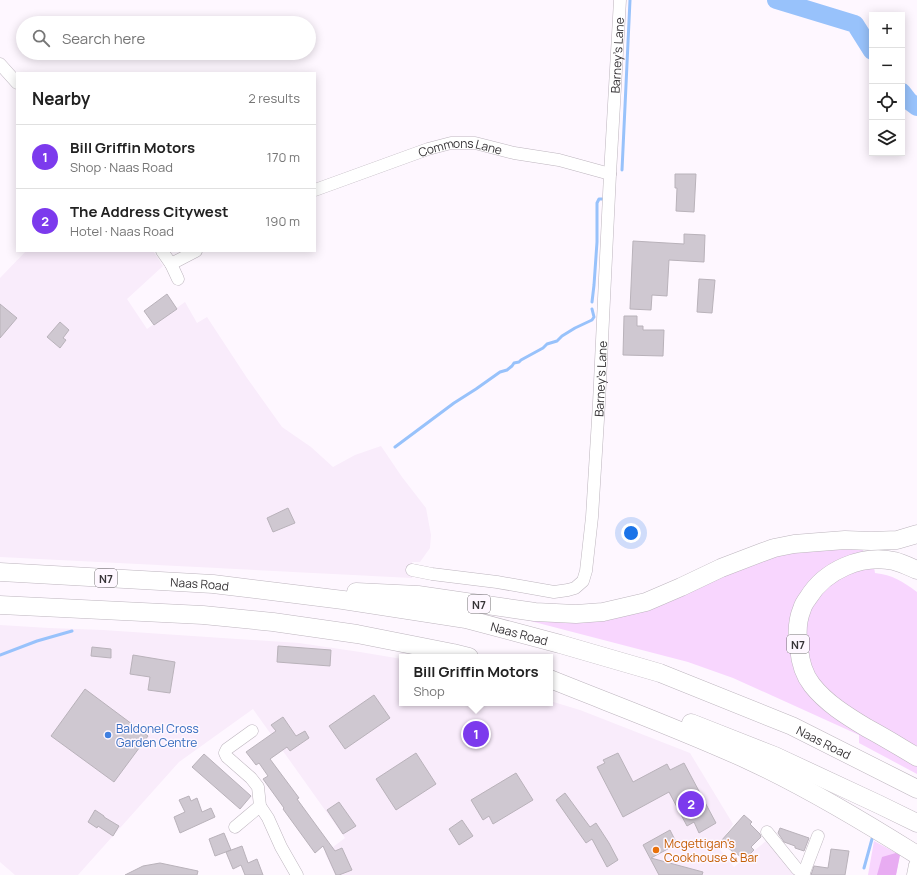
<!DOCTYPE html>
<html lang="en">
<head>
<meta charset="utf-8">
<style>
	:root { --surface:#fff; --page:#f2f2f2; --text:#222; --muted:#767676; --line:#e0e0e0; --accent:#7c3aed }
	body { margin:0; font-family:Manrope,sans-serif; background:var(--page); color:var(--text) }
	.controls { position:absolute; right:12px; top:12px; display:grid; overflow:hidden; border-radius:0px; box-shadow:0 2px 10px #0003 }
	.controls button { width:36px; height:36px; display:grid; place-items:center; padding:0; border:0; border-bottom:1px solid var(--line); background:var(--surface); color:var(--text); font:20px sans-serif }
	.you { position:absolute; left:631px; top:533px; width:14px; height:14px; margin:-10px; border:3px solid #fff; border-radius:50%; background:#1a73e8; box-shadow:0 0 0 6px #1a73e833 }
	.badge { display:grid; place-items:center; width:26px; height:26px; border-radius:50%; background:var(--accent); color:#fff; font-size:13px; font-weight:700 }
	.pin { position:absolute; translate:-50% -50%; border:2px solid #fff; box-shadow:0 1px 4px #0006 }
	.popup { position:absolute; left:399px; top:654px; width:154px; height:52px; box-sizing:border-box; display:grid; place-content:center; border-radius:0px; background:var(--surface); filter:drop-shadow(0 1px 3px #0005); font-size:13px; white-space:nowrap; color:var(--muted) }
	.popup b { font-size:15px; color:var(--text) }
	.popup::after { content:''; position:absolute; left:50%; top:100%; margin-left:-8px; border:8px solid transparent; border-top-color:var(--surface) }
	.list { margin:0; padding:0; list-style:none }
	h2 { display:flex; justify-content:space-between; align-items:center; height:52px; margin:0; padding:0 16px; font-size:17px }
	h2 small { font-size:13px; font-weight:400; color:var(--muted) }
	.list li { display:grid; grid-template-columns:26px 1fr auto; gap:12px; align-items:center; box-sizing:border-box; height:64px; padding:0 16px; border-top:1px solid var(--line) }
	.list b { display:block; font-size:15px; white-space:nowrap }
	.list p { margin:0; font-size:13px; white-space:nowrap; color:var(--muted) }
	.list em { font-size:13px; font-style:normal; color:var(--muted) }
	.icon { flex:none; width:22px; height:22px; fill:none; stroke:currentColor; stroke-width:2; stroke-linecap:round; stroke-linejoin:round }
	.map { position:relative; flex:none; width:917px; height:875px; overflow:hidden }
	.search { position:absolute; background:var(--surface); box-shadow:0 2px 10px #0003; left:16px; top:16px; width:300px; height:44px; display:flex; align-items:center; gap:10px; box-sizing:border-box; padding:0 14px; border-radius:22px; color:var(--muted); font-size:15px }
	.panel { position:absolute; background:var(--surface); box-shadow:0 2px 10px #0003; left:16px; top:72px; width:300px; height:180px; border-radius:0px }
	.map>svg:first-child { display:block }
</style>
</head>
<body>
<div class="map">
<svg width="917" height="875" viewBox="0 0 917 875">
	<rect width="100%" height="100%" fill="#fef7ff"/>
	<path fill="#f9ecfb" d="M 26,251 L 153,251 L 163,266 L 127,299 L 147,329 L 185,302 L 197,323 L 207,317 L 247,378 L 282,427 L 311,447 L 333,467 L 355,455 L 381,446 L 402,477 L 426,508 L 431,535 L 430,548 L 420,562 L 412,562 L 412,578 L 0,557 L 0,278 Z
		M 0,625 L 49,628 L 103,630 L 299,643 L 360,652 L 402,659 L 402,703 L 550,703 L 550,701 L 580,710 L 690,753 L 733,824 L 718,847 L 734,867 L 766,841 L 796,875 L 335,875 L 325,853 L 345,838 L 253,709 L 179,762 L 78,875 L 15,875 L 0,862 Z"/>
	<path fill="#f8d6fe" d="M 863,547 L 863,555 L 790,618 L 788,642 L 794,667 L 917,763 L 917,774 L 859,743 L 859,735 L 733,678 L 688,662 L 515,617 L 570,621 L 697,585 L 794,550 Z
		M 874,567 L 875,573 C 893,575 902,581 917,592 L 917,748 L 837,700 L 811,671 L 803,629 L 816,596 L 841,575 Z
		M 874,841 L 900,855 L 896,875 L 868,875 Z"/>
	<path fill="#e8acf2" d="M 896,853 L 900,855 L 896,875 L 877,875 L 882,857 Z"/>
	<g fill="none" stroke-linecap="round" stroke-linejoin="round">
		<path stroke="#98c2fb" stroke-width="3" d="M 622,170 L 630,0
			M 592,302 L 594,285 L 597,242 L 597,203 L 599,199 L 602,199
			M 395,447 L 454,403 L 476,389 L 500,372 L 507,370 L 512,366 L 514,363 L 519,362 L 521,360 L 543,348 L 547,344 L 557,341 L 562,336 L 575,328 L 592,320 L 594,317 L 592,309
			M 0,655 L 37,641 L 72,631
			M 864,868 L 872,839"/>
		<path stroke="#98c2fb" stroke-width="18" d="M 776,0 L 855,24 L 872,51
			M 902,92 L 909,101 L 917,107"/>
	</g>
	<path fill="#cfc8d1" stroke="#b9b2ba" d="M 675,174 L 696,174 L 694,212 L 676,211 L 677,188 L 675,188 Z
		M 684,234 L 705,235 L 704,262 L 669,260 L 667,296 L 652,295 L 651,310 L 630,309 L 633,241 L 684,244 Z
		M 699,279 L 715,280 L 712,313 L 697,312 Z
		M 167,294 L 177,309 L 154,325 L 144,311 Z
		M 0,304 L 17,318 L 0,338 Z
		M 624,316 L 637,316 L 637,326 L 643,326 L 643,330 L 664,330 L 663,356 L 623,355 Z
		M 60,322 L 69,330 L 63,338 L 66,340 L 60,348 L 47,337 Z
		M 288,508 L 295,523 L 273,532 L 267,518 Z
		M 278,646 L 331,650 L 330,666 L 277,662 Z
		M 92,647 L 111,649 L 111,658 L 91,656 Z
		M 133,655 L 175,662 L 170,693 L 148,690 L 150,677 L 130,674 Z
		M 85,689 L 148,736 L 114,782 L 51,736 Z
		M 374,695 L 390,718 L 345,749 L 329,726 Z
		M 283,717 L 296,736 L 305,731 L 309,738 L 290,751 L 287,747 L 270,759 L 299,798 L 297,799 L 335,851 L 342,848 L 352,870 L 339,875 L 336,875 L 323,846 L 315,853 L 283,809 L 284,808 L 263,779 L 268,776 L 259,763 L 256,765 L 246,752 L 276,731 L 271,725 Z
		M 416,753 L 436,784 L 396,810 L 376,779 Z
		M 618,753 L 633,782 L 667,764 L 670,770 L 684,763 L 716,823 L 699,833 L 694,822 L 687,826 L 669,792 L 623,817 L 597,767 L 605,763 L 603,760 Z
		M 204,754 L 251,796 L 240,809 L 192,767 Z
		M 516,773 L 533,800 L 493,824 L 489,816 L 483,820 L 471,800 Z
		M 565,793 L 590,827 L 596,823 L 609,843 L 618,860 L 607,867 L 592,839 L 586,843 L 556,800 Z
		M 189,796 L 191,801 L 197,798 L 202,812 L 211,808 L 215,817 L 180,833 L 174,817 L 185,812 L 179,800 Z
		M 339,802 L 356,826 L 343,834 L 327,810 Z
		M 95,810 L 104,816 L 104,817 L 119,826 L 113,836 L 98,826 L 97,828 L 88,822 Z
		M 744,815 L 752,822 L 750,824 L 760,834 L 761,837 L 751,847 L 754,850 L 744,860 L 735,852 L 734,853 L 721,841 Z
		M 462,820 L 473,836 L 459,845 L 449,829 Z
		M 780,828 L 809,838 L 804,851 L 795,848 L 795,846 L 784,842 L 778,833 Z
		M 670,830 L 677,844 L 651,858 L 703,872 L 702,875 L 659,875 L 643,845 Z
		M 224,833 L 231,850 L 215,856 L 209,839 Z
		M 242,846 L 248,863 L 257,859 L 263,875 L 245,875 L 241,865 L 233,869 L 226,852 Z
		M 831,849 L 849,851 L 845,875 L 811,875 L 814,866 L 828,868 Z
		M 160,863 L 198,871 L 197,875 L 125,875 L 143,866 Z"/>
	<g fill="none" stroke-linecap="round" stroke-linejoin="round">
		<g stroke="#bdb5be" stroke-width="13">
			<g id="minor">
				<path d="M 0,64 L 17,83"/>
				<path id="s1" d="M 315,190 L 428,149 L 451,143 L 475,143 L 514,153 L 559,160 L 610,174"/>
				<path d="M 162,251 L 171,264 L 196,251"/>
				<path d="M 171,264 L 178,279"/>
				<path id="s2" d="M 412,570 L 432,574 L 497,582 L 554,592 L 568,590 L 575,588 L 583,581 L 586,571 L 592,517 L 599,403 L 610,174 L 620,0"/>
				<path d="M 252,731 L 227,749 L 225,753 L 227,757 L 251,778 L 258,787 L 260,806 L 268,818 L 281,847 L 297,875"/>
				<path d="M 235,827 L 260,806"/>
				<path d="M 767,832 L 797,869 L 804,873"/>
				<path d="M 803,875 L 818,836"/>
			</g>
		</g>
		<g stroke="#bdb5be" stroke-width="17">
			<path id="major" d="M 915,875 L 917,865"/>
		</g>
		<g stroke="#bdb5be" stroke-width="19">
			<g id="highway">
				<path d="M 917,570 C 910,567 902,563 894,561 C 862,554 825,570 808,598 C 805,602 803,605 802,609 C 797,621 797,636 799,648 C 800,660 804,675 812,685 C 826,703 847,716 867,728 C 884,737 900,747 917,757"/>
				<path id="s3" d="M 0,572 L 213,584 L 343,600 L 466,619 L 560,644 L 660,673 L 792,726 L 917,789"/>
				<path d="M 356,592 L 418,595 L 535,612 L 576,614 L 603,612 L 646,602 L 681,587 L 721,568 L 763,552 L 774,548 L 794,544 L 819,542 L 845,540 L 871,541 L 897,540 L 917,534"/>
				<path d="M 0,605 L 203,615 L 273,622 L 357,634 L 453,653 L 469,657"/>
				<path d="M 550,679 C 617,706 685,731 750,761 C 808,788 863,821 917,855"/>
				<path d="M 691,723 L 775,756 L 878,804 L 917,823"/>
			</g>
		</g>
		<use href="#minor" stroke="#fff" stroke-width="12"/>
		<use href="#major" stroke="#fff" stroke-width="16"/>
		<use href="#highway" stroke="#fff" stroke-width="18"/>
	</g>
	<circle fill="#3f7fe0" stroke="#fef7ff" stroke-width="1.5" cx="108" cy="735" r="4"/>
	<circle fill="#e8710a" stroke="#fef7ff" stroke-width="1.5" cx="656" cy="850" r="4"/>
	<g text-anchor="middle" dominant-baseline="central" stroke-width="3" stroke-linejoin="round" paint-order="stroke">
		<g fill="#fef7ff" stroke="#726e72" stroke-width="1">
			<rect x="95" y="569" width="22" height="18" rx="3"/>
			<rect x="468" y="595" width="22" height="18" rx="3"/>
			<rect x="787" y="635" width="22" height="18" rx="3"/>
		</g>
		<g font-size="11" font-weight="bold" fill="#363336">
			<text x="106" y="578">N7</text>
			<text x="479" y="604">N7</text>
			<text x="798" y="644">N7</text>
		</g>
		<g font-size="12" fill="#363336" stroke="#fef7ff">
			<text stroke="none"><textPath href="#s2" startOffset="703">Barney's Lane</textPath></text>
			<text stroke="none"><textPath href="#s1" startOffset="153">Commons Lane</textPath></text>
			<text stroke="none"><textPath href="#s2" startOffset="379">Barney's Lane</textPath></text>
			<text stroke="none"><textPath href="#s3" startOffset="200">Naas Road</textPath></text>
			<text stroke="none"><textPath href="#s3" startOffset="524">Naas Road</textPath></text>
			<text stroke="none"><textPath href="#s3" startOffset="848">Naas Road</textPath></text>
		</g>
		<g font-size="12" fill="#366cbe" stroke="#fef7ff" text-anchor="start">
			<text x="116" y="728">Baldonel Cross<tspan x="116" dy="14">Garden Centre</tspan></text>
		</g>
		<g font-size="12" fill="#c56008" stroke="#fef7ff" text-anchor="start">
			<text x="664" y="843">Mcgettigan's<tspan x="664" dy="14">Cookhouse &amp; Bar</tspan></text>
		</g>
	</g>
</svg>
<div class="controls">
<button>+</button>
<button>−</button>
<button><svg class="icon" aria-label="locate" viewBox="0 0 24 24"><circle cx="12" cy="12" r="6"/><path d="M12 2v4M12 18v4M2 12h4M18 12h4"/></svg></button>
<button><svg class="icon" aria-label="layers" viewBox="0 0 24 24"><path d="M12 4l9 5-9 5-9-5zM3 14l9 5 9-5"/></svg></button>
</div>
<div class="you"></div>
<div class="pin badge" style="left:476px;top:734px">1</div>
<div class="popup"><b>Bill Griffin Motors</b>Shop</div>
<div class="pin badge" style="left:691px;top:804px">2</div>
<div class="search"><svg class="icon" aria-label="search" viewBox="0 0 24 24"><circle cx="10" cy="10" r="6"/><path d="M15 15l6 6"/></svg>Search here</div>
<section class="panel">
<h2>Nearby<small>2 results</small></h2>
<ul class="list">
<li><span class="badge">1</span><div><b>Bill Griffin Motors</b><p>Shop · Naas Road</p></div><em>170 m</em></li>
<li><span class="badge">2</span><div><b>The Address Citywest</b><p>Hotel · Naas Road</p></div><em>190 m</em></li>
</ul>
</section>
</div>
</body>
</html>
